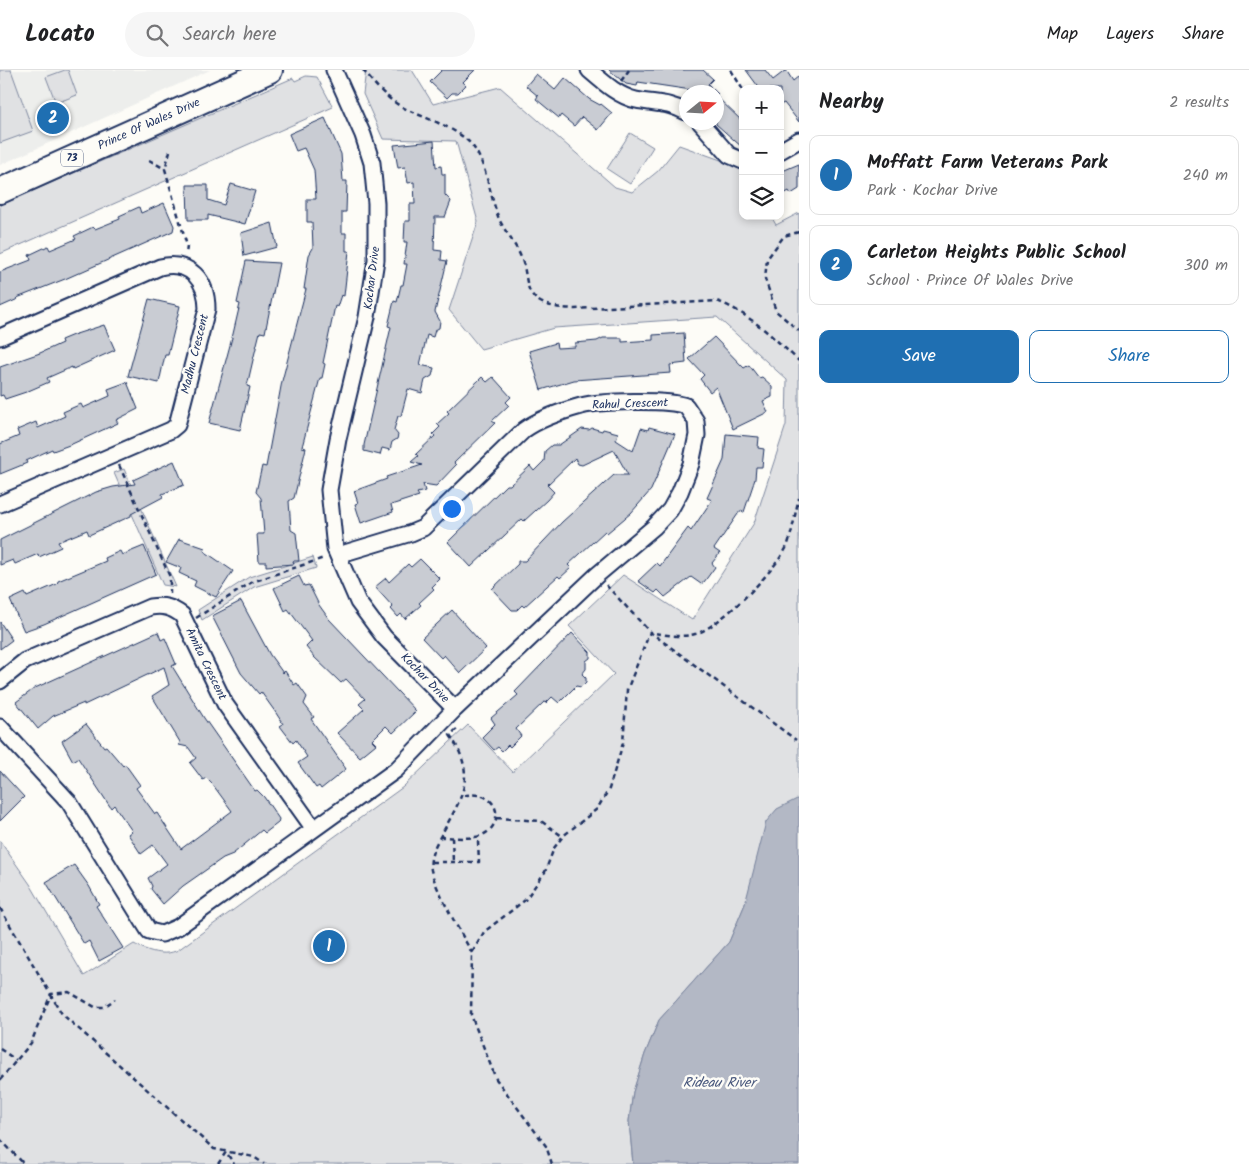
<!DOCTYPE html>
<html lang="en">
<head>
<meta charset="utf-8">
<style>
	:root { --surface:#fff; --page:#f6f6f6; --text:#202124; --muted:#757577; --line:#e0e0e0; --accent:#1f6fb2 }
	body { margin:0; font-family:Kalam,sans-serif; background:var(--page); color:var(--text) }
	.controls { position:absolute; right:15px; top:15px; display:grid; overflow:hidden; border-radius:10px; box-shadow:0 2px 8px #0003 }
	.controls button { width:45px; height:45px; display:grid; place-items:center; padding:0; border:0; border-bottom:1px solid var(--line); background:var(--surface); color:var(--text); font:25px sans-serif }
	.compass { position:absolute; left:679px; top:15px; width:45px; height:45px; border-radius:50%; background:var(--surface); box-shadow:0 2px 8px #0003; rotate:72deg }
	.you { position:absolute; left:451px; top:438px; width:18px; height:18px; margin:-12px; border:4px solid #fff; border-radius:50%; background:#1a73e8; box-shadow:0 0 0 8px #1a73e833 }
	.badge { display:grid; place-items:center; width:32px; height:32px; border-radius:50%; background:var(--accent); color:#fff; font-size:16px; font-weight:700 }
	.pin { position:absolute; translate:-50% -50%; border:2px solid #fff; box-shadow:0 1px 5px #0006 }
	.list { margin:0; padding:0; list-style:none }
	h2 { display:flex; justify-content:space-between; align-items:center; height:65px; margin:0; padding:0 20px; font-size:21px }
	h2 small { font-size:16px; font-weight:400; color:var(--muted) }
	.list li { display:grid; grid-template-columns:32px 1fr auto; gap:15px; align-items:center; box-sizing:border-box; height:80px; margin:0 10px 10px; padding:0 10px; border:1px solid var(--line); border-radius:10px }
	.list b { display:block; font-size:19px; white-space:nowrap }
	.list p { margin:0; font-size:16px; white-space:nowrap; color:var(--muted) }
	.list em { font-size:16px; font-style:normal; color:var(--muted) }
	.actions { display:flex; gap:10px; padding:15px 20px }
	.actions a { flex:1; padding:11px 0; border:1px solid var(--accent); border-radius:10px; text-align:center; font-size:18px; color:var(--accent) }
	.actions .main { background:var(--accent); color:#fff }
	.icon { flex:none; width:28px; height:28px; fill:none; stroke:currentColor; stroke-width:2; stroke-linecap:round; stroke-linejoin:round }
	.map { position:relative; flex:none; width:799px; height:1094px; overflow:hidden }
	header { display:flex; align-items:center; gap:30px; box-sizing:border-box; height:70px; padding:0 25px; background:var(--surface); border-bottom:1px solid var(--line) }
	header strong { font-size:24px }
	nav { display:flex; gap:28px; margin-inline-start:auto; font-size:18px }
	.search { width:350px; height:45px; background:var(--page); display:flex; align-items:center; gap:12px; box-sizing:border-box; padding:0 18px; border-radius:28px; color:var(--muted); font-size:19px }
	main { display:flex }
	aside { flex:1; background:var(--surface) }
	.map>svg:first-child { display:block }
</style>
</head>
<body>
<header>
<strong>Locato</strong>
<div class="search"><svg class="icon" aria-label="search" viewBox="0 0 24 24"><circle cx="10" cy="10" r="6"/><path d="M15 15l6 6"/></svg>Search here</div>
<nav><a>Map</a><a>Layers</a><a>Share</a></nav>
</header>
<main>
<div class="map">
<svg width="799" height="1094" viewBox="0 0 799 1094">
	<rect width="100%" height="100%" fill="#fdfcf7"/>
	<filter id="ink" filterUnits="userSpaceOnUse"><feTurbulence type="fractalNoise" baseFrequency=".02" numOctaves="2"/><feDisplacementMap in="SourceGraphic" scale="10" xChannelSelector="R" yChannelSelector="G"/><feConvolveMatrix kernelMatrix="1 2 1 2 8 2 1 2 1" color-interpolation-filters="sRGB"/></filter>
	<g filter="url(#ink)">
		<path fill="#edeeec" d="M 0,0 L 210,0 L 0,95 Z"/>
		<path fill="#e0e1e3" stroke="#7e88a0" d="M 0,0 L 11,0 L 33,61 L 0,73 Z
			M 65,0 L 68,0 L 77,25 L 56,33 L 46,7 Z
			M 366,0 L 412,0 L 433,34 L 500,17 L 615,117 L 632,122 L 658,101 L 679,75 L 743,98 L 743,146 L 771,146 L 776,155 L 799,143 L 799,728 L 756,799 L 745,834 L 729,872 L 659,950 L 645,984 L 633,1022 L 629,1051 L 633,1094 L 0,1094 L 0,771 L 30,814 L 84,906 L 134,874 C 147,881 164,887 178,880 L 403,717 L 468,655 L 513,702 L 513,701 L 614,604 L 569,556 L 623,505 L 692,550 L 754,453 L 786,355 L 787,310 L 717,247 L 554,258 L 481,279 L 449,240 L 478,152 L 456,71 L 383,69 L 363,24 Z
			M 306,6 L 317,7 L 333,37 L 0,184 L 0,135 L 293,8 L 295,11 Z
			M 630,63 L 653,77 L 630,114 L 607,99 Z
			M 124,399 L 176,517 L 163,515 L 114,403 Z
			M 313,487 L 316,498 L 254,517 L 202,550 L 198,540 L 249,507 Z"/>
		<path fill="#b3b8c5" stroke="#76819c" d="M 799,728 L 799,1094 L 633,1094 L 629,1051 L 633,1022 L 645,984 L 659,950 L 729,872 L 745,834 L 766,752 L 777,739 Z"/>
		<path fill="#c9ccd3" stroke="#1b2f5e" d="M 442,0 L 475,0 L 463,12 L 466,15 L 458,23 L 452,23 L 447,28 L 430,12 Z
			M 609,0 L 703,0 L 713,9 L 708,14 L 718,24 L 638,12 L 637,16 L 626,14 Z
			M 746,0 L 765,0 L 773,10 L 786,0 L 793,11 L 799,6 L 799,52 L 784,33 L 780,35 L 780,19 L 760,19 Z
			M 536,4 L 555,20 L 565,8 L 589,29 L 600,35 L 601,34 L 612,43 L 598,60 L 582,47 L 574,56 L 561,45 L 559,48 L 548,39 L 536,29 L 538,26 L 526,16 Z
			M 716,26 L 743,52 L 743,78 L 716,54 Z
			M 325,48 L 341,84 L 343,111 L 347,111 L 346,142 L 342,142 L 342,163 L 346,163 L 346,181 L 349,181 L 344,226 L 341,225 L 337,237 L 335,236 L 323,293 L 325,294 L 322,308 L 320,308 L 302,377 L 306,378 L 294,428 L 289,431 L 291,460 L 296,463 L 299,491 L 293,491 L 294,494 L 266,496 L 266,492 L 259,492 L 257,464 L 264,464 L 261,428 L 256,422 L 262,396 L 266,397 L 282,311 L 306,219 L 304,219 L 309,185 L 313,178 L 312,152 L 307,152 L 307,129 L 316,129 L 314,100 L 304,78 L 296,81 L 289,64 Z
			M 434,71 L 436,97 L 441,96 L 442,104 L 445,104 L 445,125 L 451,131 L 445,147 L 435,147 L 434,180 L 442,181 L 441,190 L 447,191 L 435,242 L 440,251 L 439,258 L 435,260 L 433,267 L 427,265 L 420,295 L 434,298 L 432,306 L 425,310 L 422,323 L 408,319 L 401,346 L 398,346 L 394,360 L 398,365 L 397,369 L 392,372 L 390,380 L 382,378 L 380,385 L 364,381 L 364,375 L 391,257 L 388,256 L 394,231 L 397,232 L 401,215 L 403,215 L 407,194 L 404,194 L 407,172 L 404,172 L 405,151 L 410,151 L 410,134 L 415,134 L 414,112 L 408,113 L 405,97 L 398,98 L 394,75 Z
			M 799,94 L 799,119 L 791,124 L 789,121 L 780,126 L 780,102 Z
			M 231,114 L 255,121 L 245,154 L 208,145 L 208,150 L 188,150 L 187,115 L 208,115 L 208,130 L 224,135 Z
			M 164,133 L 174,156 L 173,161 L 65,209 L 17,228 L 18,229 L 0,237 L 0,202 L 31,190 L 29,185 L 48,176 L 50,180 L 76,169 L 74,166 L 93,157 L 95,159 L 120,149 L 119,146 L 139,137 L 141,143 Z
			M 272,153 L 277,177 L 244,186 L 241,163 Z
			M 246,191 L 279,193 L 265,263 L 260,262 L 253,290 L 247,316 L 250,317 L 240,360 L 209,353 L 233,264 L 240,234 L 237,233 Z
			M 149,229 L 180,236 L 168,285 L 165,285 L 159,313 L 128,306 Z
			M 104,255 L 115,280 L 73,299 L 72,297 L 47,308 L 49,312 L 26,322 L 5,329 L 3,325 L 0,326 L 0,297 L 40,283 L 62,273 L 61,270 L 73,265 Z
			M 684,263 L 686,293 L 670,295 L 671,303 L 574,310 L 541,320 L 529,281 L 556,273 L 557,278 L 575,277 L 575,273 L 597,271 L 603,268 L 622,268 L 622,272 L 653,270 L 653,265 Z
			M 714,267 L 744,298 L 749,295 L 759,308 L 762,307 L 772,316 L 772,327 L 763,331 L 768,342 L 733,359 L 716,317 L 710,322 L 700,309 L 704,305 L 689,289 Z
			M 482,307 L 487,312 L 493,307 L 511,327 L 506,332 L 509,335 L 492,351 L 495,353 L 454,393 L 456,395 L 436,416 L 423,414 L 425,421 L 417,423 L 419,426 L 391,435 L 393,442 L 361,453 L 355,434 L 358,433 L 354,421 L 387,409 L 386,407 L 422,395 L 411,392 L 418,386 L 416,384 L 435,366 L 433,364 L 440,357 L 437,354 L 449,343 L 447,341 Z
			M 127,312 L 138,339 L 116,350 L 118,353 L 72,374 L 53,381 L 52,379 L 26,391 L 27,393 L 0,404 L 0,374 L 19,366 L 17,360 L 36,352 L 38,358 L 65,346 L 63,342 L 81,334 L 83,338 L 110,326 L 108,319 Z
			M 649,357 L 675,364 L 651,420 L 631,443 L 607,463 L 605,461 L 568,495 L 571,498 L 560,508 L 558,506 L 524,537 L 522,535 L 517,540 L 512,540 L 492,519 L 518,494 L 518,491 L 525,491 L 562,452 L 614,405 L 628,405 L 614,380 L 582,395 L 578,394 L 575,388 L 547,415 L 554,422 L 547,430 L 524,451 L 522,449 L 471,497 L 448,472 L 506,415 L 510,415 L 530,396 L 534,401 L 544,391 L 545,381 L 552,375 L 559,375 L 582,359 L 589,360 L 592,358 L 602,361 L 603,359 L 618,363 L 616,370 L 633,381 L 641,358 L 648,360 Z
			M 726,364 L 759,367 L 758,378 L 764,379 L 762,397 L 756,397 L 755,409 L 744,442 L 740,441 L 714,479 L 720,483 L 712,493 L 715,497 L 704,512 L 701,514 L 691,507 L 665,527 L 658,520 L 655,523 L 638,511 L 657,493 L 660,496 L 688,458 L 691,461 L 712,430 L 707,428 L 724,390 Z
			M 174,391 L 184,415 L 162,424 L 163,427 L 131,444 L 131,446 L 89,465 L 87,460 L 58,472 L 61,477 L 39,487 L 38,484 L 15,494 L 13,490 L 0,495 L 0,470 L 96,422 L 113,417 L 135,414 L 133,410 Z
			M 179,469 L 205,478 L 204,481 L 233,501 L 216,527 L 194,516 L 196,511 L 179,503 L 181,498 L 166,492 Z
			M 144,476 L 156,504 L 44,554 L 24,561 L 10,530 L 25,523 L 27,527 L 57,514 L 58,511 L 106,491 L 105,488 L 120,481 L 122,485 Z
			M 420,489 L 440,509 L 432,517 L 434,519 L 419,533 L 421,535 L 405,549 L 401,544 L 398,547 L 391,539 L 393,537 L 375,517 L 386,508 L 389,512 L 408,494 L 411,497 Z
			M 299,506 L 304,516 L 309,515 L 319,535 L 329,549 L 416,641 L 393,663 L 386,656 L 372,670 L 376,674 L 360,687 L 337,663 L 364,639 L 359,634 L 365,629 L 346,609 L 341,613 L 314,587 L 306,577 L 312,571 L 288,539 L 285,541 L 274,518 Z
			M 241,531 L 270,585 L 283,603 L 285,601 L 294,615 L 297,613 L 307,627 L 304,634 L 314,647 L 311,649 L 346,699 L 321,719 L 319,716 L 316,718 L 298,693 L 307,687 L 296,670 L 293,673 L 280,656 L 283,654 L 276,643 L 261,622 L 259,624 L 241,603 L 212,546 Z
			M 452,540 L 486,578 L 460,603 L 444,585 L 441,588 L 422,568 Z
			M 0,552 L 12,570 L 0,579 Z
			M 158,562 L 161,570 L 165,568 L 176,594 L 172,596 L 204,648 L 255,721 L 257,720 L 264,727 L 279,749 L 278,753 L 265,763 L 262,760 L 233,784 L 223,788 L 183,816 L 163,834 L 151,819 L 152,816 L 148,808 L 167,794 L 153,775 L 141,784 L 128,764 L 132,761 L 114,735 L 111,738 L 78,688 L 73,691 L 62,671 L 86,654 L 104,677 L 106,676 L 123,696 L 125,694 L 140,715 L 136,718 L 155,744 L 157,743 L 181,779 L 232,741 L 213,715 L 206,708 L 203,710 L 190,693 L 196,688 L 188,677 L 179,675 L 180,672 L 152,626 L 169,615 L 164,597 L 84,635 L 84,633 L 53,646 L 38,659 L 16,632 L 35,618 Z
			M 572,563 L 590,582 L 590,588 L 586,591 L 586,599 L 582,604 L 586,608 L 586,612 L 581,617 L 576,616 L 559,633 L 552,627 L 546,633 L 544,632 L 516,659 L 521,666 L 510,677 L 508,675 L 502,681 L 498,677 L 494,680 L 482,667 L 495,654 L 491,648 L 518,625 L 515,622 Z
			M 0,701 L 24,727 L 0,751 Z
			M 74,795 L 89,816 L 99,834 L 96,836 L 123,878 L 99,891 L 89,871 L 84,874 L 46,812 Z"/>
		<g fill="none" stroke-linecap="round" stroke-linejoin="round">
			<g stroke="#1b2f5e" stroke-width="19">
				<path id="minor" d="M 334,0 L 363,65 L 372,93 L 376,133 L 376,190 L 367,247 L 338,369 L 329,420 L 335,479 L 358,532 L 384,567 L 455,639
					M 589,0 C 603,12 618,26 636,30 C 656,34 668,32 686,42
					M 700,52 L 729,85 L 743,91
					M 780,81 L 799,70
					M 0,267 L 160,197 C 190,190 207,210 207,239 L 177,355 L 171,360 L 0,434
					M 0,611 L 25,591 L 150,537 C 164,535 171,537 182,545 L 225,634 L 314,759
					M 0,657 L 69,732 L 149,861 L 162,864 L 178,857 L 396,700 L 455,639 L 597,505 L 654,457 L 670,440 L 680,422 L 691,394 L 697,365 L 696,351 L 686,336 C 667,329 601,331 581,336 C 563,341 539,349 524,360 L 423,458 L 411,463 L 338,485"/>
			</g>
			<g stroke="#1b2f5e" stroke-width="28">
				<path id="primary" d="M 0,121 L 270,0"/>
			</g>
			<path stroke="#1b2f5e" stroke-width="2.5" stroke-dasharray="5 4" stroke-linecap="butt" d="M 363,0 C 374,14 386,28 402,37 C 424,49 463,58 476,81 C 488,102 490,126 499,149 C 506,164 518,176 523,193 C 527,205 525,218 535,228 C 544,237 562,238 575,239 L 717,231 C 749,243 774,268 799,291
				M 731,0 L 743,20
				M 621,11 L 629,0
				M 170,81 L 165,99 L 187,176 L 186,185
				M 149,90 L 165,99
				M 799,162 L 784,166 L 767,189 L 765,209 L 776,241 L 799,261
				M 119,395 L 170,507 L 170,524
				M 606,515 L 650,562 L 796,670
				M 196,548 L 252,512 L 324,488
				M 457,659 L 450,665 C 478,707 462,727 440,767 C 434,777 429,788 431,800 C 436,821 461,863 472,883
				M 497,748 L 541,751 L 562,766
				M 439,767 C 451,767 464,769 475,767 C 507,762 503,716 462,726
				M 452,767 L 453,792
				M 432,792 L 479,792 L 478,771 L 475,767
				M 0,838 L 62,944 L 214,1079 L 254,1087 L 264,1094
				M 0,979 L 16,990
				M 0,1010 L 31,973 L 51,924 L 69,922 L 95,937 L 104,937 L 115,929
				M 0,1069 L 24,1094
				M 218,1094 L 226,1082 L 234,1094
				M 552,1094 L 546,1076 L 496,1009 L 471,945 L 472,883 L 484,862 L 525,830 L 545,802 L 554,778 L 563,766 L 597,739 L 609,719 L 623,673 L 627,620 L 650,562 C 665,565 680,568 695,564 C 719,558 780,496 788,474 C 793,459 795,443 799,428"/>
			<use href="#minor" stroke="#fdfcf7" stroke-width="15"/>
			<use href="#primary" stroke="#fdfcf7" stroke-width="24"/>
		</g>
	</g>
	<g text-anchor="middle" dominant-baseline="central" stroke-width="5" stroke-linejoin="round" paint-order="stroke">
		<rect fill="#fdfcf7" stroke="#5f6c8c" stroke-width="1" x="61" y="79.5" width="22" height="17" rx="4"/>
		<g font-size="11" font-weight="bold" fill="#1b2f5e">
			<text x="72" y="88">73</text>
		</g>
		<g font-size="12" fill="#1b2f5e" stroke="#fdfcf7">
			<text transform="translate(149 54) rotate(-24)">Prince Of Wales Drive</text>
			<text transform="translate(372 208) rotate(-83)">Kochar Drive</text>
			<text transform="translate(195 284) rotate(-76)">Madhu Crescent</text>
			<text transform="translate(630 334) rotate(-2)">Rahul Crescent</text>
			<text transform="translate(206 594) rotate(64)">Amita Crescent</text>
			<text transform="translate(425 608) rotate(46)">Kochar Drive</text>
		</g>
		<g font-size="14" font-style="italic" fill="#49587d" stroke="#fdfcf7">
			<text x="719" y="1013">Rideau River</text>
		</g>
	</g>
</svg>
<div class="controls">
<button>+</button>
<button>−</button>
<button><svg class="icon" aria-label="layers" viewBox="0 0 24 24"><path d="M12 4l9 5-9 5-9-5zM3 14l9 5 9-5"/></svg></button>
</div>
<svg class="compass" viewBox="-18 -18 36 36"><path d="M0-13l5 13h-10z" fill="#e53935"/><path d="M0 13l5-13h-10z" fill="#757577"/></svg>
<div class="you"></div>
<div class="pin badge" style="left:329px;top:876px">1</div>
<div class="pin badge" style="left:53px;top:48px">2</div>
</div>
<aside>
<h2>Nearby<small>2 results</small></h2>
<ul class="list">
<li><span class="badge">1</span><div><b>Moffatt Farm Veterans Park</b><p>Park · Kochar Drive</p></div><em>240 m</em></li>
<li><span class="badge">2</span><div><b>Carleton Heights Public School</b><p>School · Prince Of Wales Drive</p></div><em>300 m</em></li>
</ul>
<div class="actions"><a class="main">Save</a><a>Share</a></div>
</aside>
</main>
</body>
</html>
